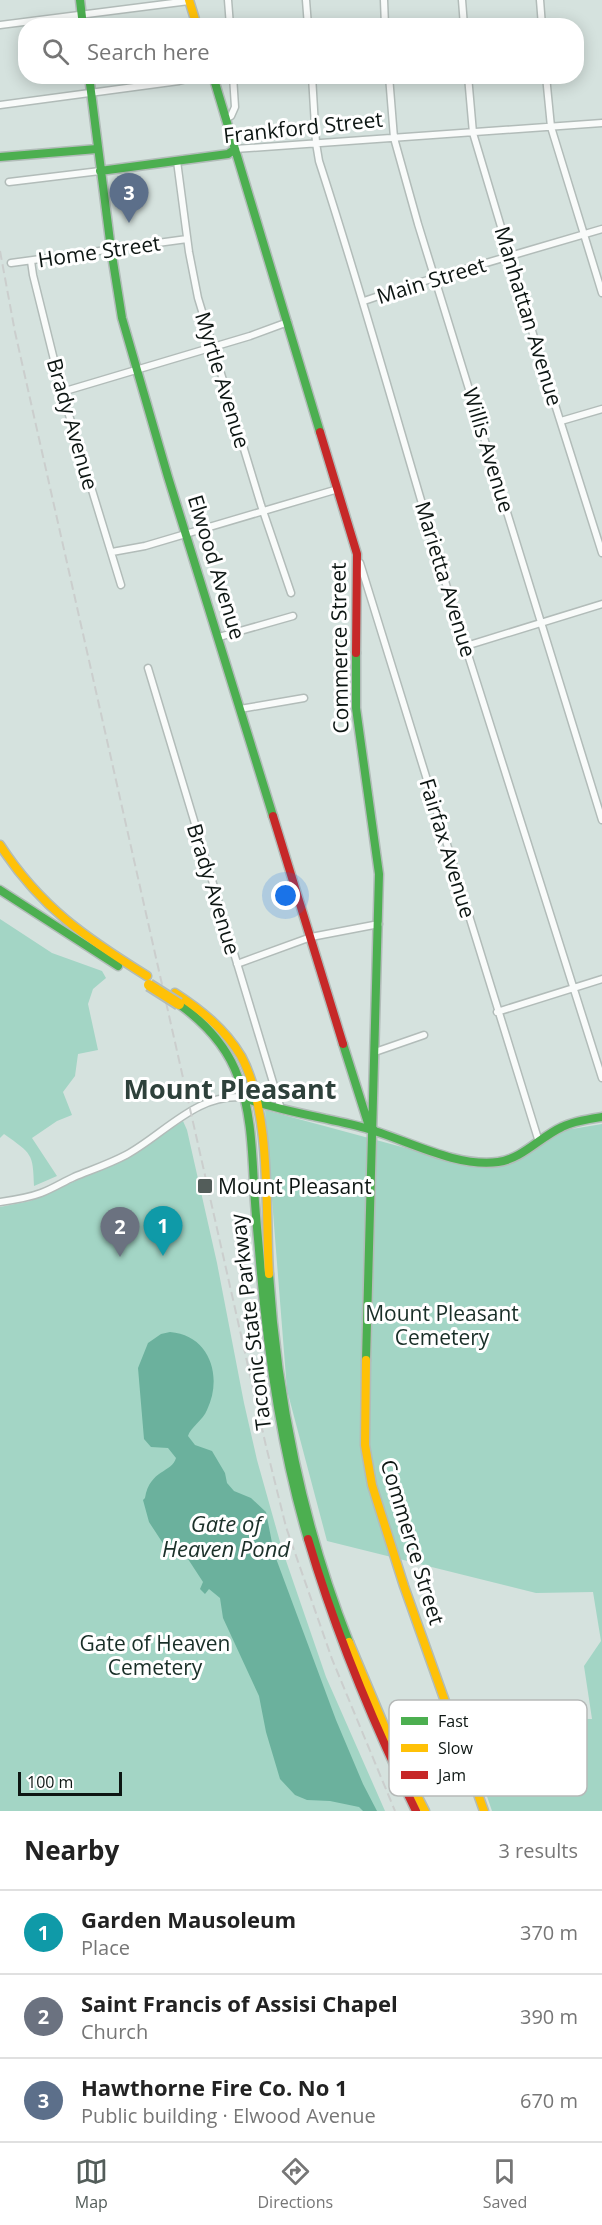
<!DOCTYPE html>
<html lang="en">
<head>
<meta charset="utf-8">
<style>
	:root { --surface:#fff; --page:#f2f2f2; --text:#222; --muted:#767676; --line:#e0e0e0; --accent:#535d5a }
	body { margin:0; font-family:"Open Sans",sans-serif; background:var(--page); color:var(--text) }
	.scale { position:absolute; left:18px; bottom:15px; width:104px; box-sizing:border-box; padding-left:6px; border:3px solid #0d1613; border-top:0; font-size:16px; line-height:21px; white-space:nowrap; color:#0d1613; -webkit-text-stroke:4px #fff; paint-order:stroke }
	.you { position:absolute; left:286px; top:896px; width:21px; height:21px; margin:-15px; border:4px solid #fff; border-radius:50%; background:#1a73e8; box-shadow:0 0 0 9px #1a73e833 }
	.badge { display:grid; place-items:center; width:39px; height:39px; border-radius:50%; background:var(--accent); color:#fff; font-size:20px; font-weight:700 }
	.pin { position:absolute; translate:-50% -50px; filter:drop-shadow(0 2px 3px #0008) }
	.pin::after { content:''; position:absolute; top:32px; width:21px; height:18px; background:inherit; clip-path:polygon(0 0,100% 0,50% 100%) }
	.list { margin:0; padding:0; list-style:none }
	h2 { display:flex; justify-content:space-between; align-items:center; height:78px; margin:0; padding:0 24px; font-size:26px }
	h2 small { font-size:20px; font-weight:400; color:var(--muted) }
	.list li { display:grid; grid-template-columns:39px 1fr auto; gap:18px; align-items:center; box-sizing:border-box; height:84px; padding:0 24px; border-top:2px solid var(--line) }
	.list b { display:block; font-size:22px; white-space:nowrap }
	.list p { margin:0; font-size:20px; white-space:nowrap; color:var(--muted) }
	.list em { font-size:20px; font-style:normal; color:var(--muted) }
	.icon { flex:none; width:33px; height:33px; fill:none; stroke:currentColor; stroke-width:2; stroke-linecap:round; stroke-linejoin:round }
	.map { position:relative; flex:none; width:602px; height:1811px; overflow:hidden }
	.search { position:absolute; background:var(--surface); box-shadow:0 3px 15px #0003; left:18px; right:18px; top:18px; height:66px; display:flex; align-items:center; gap:15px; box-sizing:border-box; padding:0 21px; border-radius:24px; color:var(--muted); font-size:22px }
	.sheet { height:330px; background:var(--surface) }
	nav { display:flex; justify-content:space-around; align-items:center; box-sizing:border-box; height:84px; border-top:2px solid var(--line); background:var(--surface); font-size:16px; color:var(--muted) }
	nav a { display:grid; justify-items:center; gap:3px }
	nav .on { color:var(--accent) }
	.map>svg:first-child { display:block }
</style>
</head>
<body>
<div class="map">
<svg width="602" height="1811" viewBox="0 0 602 1811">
	<rect width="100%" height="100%" fill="#d5e2de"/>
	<path fill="#a3d5c5" d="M 0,919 L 52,953 L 102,971 L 106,978 L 93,989 L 88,1004 L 98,1050 L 78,1054 L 75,1076 L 63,1092 L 72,1115 L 57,1121 L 32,1138 L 57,1176 L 34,1186 C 33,1153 32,1154 4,1134 L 0,1138 Z
		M 265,1110 L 476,1167 L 511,1163 L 566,1130 L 602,1124 L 602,1811 L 492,1811 L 460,1717 L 592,1719 L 584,1666 L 601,1641 L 593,1592 L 536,1593 L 327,1541 L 287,1390 Z
		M 183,1121 L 187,1130 L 217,1263 L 244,1403 L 257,1460 L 282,1549 L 326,1677 L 385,1811 L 0,1811 L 0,1207 L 30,1201 L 125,1159 Z"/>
	<path fill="#6bb19d" d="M 170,1332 C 210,1335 223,1377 207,1410 C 203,1420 190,1428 188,1436 L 195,1445 L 212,1451 L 225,1473 L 227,1483 L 234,1491 L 251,1498 L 266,1512 L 274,1553 L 336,1720 L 363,1784 L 377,1811 L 363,1811 L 359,1807 L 330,1801 L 307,1800 L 295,1795 L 280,1779 L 266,1732 L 259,1696 L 223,1618 L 220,1598 L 209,1589 L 205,1594 L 200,1589 L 203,1582 L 188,1559 L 177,1550 L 166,1548 L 149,1522 L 143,1500 L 145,1498 C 150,1469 172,1473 176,1458 L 168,1448 L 151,1447 L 144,1439 L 138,1368 L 148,1343 L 161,1334 Z"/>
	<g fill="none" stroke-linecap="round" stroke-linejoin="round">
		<g stroke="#b2bcb9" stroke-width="9">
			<path id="street" d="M 228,0 L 230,26
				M 306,0 L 308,26
				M 384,0 L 385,26
				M 462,0 L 464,26
				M 540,0 L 542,26
				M 0,25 L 189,1
				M 312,76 L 316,143 L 319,161 C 367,308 407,457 452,604 C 501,762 551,920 602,1078
				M 389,76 L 394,138 L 418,224 L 602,820
				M 468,76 L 473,133 L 539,354 L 602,553
				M 546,76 L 551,127 L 602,293
				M 0,105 L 179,81 L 199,76
				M 225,119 L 231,116 L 235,107 L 233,76
				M 235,149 L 602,123
				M 177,161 L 189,252 L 198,298 L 261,505 L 291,593
				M 9,182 L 100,171
				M 31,261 L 33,275 L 62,392 L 121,585
				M 11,263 L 187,239
				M 364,301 L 411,285 L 602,229
				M 62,392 L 250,336 L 288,322
				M 561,421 L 602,409
				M 112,552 L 145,546 L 338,489
				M 360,563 L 539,1142
				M 219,637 L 293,616
				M 466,646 L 602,604
				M 148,668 L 281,1109
				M 240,709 L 304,698
				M 237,964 L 311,937 L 379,924
				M 497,1012 L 602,979
				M 375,1052 L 424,1035
				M 0,1202 C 14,1200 28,1198 41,1193 C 52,1189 63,1182 74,1177 C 91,1170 109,1164 126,1155 C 162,1136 199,1091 244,1098"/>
		</g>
		<g stroke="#b2bcb9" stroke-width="11">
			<path id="fast" d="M 80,0 L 83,26
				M 89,76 L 111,249 L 122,318 L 168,477 L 273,816
				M 213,76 L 320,432
				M 0,157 L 97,149
				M 100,171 L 228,154 L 235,149
				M 356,653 L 356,708 L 379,874 L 366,1360
				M 0,890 L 118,966
				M 179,1004 C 205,1023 227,1046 238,1077 C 251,1111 252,1149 254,1185 C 255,1211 258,1236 260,1262 C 268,1356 281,1449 308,1539
				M 343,1044 L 368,1123 L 374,1130
				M 253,1101 C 290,1113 328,1118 365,1128 C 405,1139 456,1168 498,1162 C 522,1159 540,1137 562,1127 C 574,1121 589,1119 602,1117
				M 269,1274 C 277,1398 303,1526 349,1642"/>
		</g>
		<g stroke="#b2bcb9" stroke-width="11">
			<path id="slow" d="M 189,0 L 197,26
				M 0,845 C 40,907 86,938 147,976
				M 175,993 C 201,1010 225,1029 241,1056 C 272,1113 265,1210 269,1274
				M 366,1360 L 365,1445 L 372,1485 L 404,1586 L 484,1811
				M 349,1642 L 396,1754 L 425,1811"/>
		</g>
		<g stroke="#b2bcb9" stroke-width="11">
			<path id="jam" d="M 320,432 L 357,554 L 356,653
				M 273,816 L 343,1044
				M 308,1539 C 336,1634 373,1723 416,1811"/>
		</g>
		<use href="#street" stroke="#f9fbfa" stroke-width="6"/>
		<use href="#fast" stroke="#4caf50" stroke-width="8"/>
		<use href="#slow" stroke="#ffc107" stroke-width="8"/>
		<use href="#jam" stroke="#c62828" stroke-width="8"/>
		<path stroke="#cbcecd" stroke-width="2" stroke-dasharray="9 4.5" stroke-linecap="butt" d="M 0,251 L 15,332 L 266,1446 L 286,1527 L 332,1659 L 395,1811"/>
		<g stroke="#b2bcb9" stroke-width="14" stroke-linecap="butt">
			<path id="slow-bridge" d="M 149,985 L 179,1004"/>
		</g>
		<use href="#slow-bridge" stroke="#ffc107" stroke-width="10"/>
	</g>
	<rect fill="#535d5a" stroke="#fff" stroke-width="2" x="197" y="1178" width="16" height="16" rx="3"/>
	<g text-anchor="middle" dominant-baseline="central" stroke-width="6" stroke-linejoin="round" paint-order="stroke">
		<g font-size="21" fill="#0d1613" stroke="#fff">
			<text transform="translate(303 127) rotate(-6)">Frankford Street</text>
			<text transform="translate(99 251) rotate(-8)">Home Street</text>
			<text transform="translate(431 280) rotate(-17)">Main Street</text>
			<text transform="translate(529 316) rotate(73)">Manhattan Avenue</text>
			<text transform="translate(223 380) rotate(73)">Myrtle Avenue</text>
			<text transform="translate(73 424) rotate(74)">Brady Avenue</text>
			<text transform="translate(489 450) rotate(73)">Willis Avenue</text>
			<text transform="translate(217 567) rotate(73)">Elwood Avenue</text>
			<text transform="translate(446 579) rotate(73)">Marietta Avenue</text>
			<text transform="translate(339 648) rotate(-91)">Commerce Street</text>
			<text transform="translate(448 848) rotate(73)">Fairfax Avenue</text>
			<text transform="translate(214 889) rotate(73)">Brady Avenue</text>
			<text transform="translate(250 1322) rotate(-97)">Taconic State Parkway</text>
			<text transform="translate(413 1542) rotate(73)">Commerce Street</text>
		</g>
		<g font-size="21" fill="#0d1613" stroke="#fff" text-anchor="start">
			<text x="218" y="1186">Mount Pleasant</text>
		</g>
		<g font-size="21" fill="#182e27" stroke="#fff">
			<text x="442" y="1313">Mount Pleasant<tspan x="442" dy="24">Cemetery</tspan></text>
			<text x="155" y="1643">Gate of Heaven<tspan x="155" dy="24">Cemetery</tspan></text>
		</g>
		<g font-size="22" font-style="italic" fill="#1b3029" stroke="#fff">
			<text x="226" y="1523">Gate of<tspan x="226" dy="25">Heaven Pond</tspan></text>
		</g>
		<g font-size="27" font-weight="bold" fill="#2e413b" stroke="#fff">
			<text x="230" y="1088">Mount Pleasant</text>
		</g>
	</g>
	<rect x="389" y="1700" width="198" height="96" rx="9" fill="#fff" stroke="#b6b9b8" stroke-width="1.5"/>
	<rect x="401" y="1717" width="27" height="8" fill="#4caf50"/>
	<rect x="401" y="1744" width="27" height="8" fill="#ffc107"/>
	<rect x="401" y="1771" width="27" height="8" fill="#c62828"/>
	<g font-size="16" fill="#0d1613">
		<text x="438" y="1727">Fast</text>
		<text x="438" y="1754">Slow</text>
		<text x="438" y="1781">Jam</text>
	</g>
</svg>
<div class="scale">100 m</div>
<div class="you"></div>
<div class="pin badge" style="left:163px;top:1256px;background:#0f9aa8">1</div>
<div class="pin badge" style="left:120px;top:1257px;background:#6b7280">2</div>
<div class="pin badge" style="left:129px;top:223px;background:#5c6f8a">3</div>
<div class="search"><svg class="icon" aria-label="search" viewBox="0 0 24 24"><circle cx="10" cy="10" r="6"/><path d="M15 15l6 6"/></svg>Search here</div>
</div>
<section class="sheet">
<h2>Nearby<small>3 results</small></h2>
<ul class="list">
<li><span class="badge" style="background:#0f9aa8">1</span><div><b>Garden Mausoleum</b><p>Place</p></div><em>370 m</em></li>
<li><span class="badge" style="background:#6b7280">2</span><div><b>Saint Francis of Assisi Chapel</b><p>Church</p></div><em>390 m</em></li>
<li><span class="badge" style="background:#5c6f8a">3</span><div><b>Hawthorne Fire Co. No 1</b><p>Public building · Elwood Avenue</p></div><em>670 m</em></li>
</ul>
</section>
<nav>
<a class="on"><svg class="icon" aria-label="map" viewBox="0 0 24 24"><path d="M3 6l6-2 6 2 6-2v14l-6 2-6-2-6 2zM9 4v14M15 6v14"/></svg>Map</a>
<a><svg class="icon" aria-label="directions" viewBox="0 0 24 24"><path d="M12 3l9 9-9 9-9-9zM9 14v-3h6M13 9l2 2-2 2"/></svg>Directions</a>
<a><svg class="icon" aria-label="saved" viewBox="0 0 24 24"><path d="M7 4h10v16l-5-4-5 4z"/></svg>Saved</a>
</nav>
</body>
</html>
